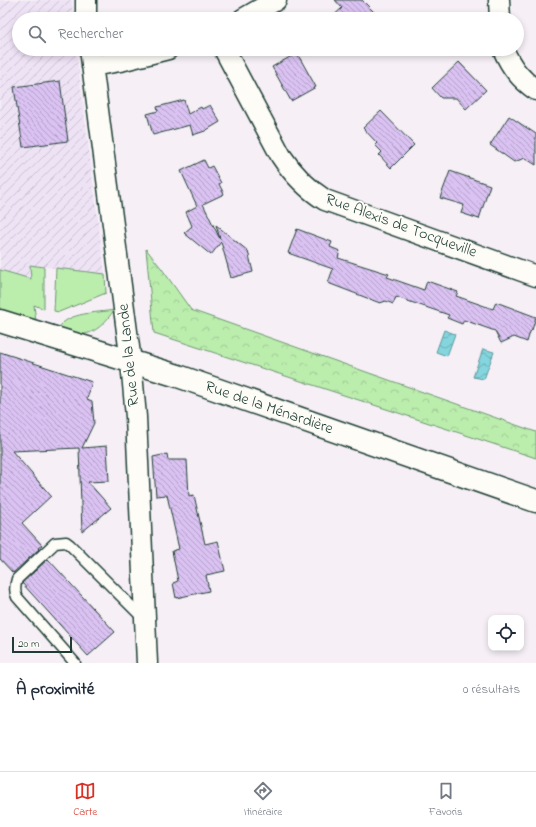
<!DOCTYPE html>
<html lang="fr">
<head>
<meta charset="utf-8">
<style>
	:root { --surface:#fff; --page:#f6f6f7; --text:#1f2937; --muted:#747a83; --line:#e0e1e3; --accent:#d93025 }
	body { margin:0; font-family:"Indie Flower",sans-serif; background:var(--page); color:var(--text) }
	.controls { position:absolute; right:12px; bottom:12px; display:grid; overflow:hidden; border-radius:8px; box-shadow:0 2px 6px #0003 }
	.controls button { width:36px; height:36px; display:grid; place-items:center; padding:0; border:0; border-bottom:1px solid var(--line); background:var(--surface); color:var(--text); font:20px sans-serif }
	.scale { position:absolute; left:12px; bottom:10px; width:60px; box-sizing:border-box; padding-left:4px; border:2px solid #1f3d34; border-top:0; font-size:11px; line-height:14px; white-space:nowrap; color:#1f3d34; -webkit-text-stroke:3px #fdfcf7; paint-order:stroke }
	.list { margin:0; padding:0; list-style:none }
	h2 { display:flex; justify-content:space-between; align-items:center; height:52px; margin:0; padding:0 16px; font-size:17px }
	h2 small { font-size:13px; font-weight:400; color:var(--muted) }
	.icon { flex:none; width:22px; height:22px; fill:none; stroke:currentColor; stroke-width:2; stroke-linecap:round; stroke-linejoin:round }
	.map { position:relative; flex:none; width:536px; height:663px; overflow:hidden }
	.search { position:absolute; background:var(--surface); box-shadow:0 2px 6px #0003; left:12px; right:12px; top:12px; height:44px; display:flex; align-items:center; gap:10px; box-sizing:border-box; padding:0 14px; border-radius:22px; color:var(--muted); font-size:15px }
	.sheet { height:108px; background:var(--surface) }
	nav { display:flex; justify-content:space-around; align-items:center; box-sizing:border-box; height:56px; border-top:1px solid var(--line); background:var(--surface); font-size:11px; color:var(--muted) }
	nav a { display:grid; justify-items:center; gap:2px }
	nav .on { color:var(--accent) }
	.map>svg:first-child { display:block }
</style>
</head>
<body>
<div class="map">
<svg width="536" height="663" viewBox="0 0 536 663">
	<defs>
		<pattern id="industrial-furrows" width="10" height="10" patternUnits="userSpaceOnUse"><rect width="10" height="10" fill="#eee2f5"/><path d="M-1 1l2-2M0 10L10 0M9 11l2-2" fill="none" stroke="#ccc3d3"/></pattern>
		<pattern id="forest-crowns" width="20" height="18" patternUnits="userSpaceOnUse"><rect width="20" height="18" fill="#bbedad"/><path d="M2 6a3 3 0 1 1 6 0M12 15a3 3 0 1 1 6 0" fill="none" stroke="#a0cc95"/></pattern>
		<pattern id="water-waves" width="16" height="10" patternUnits="userSpaceOnUse"><rect width="16" height="10" fill="#84d5de"/><path d="M0 5q4-4 8 0t8 0" fill="none" stroke="#6baeb5"/></pattern>
		<pattern id="building-back-hatch" width="6" height="6" patternUnits="userSpaceOnUse"><rect width="6" height="6" fill="#dac2f2"/><path d="M-1 5l2 2M0 0l6 6M5-1l2 2" fill="none" stroke="#b09fc5"/></pattern>
	</defs>
	<rect width="100%" height="100%" fill="#f6f0f6"/>
	<filter id="ink" filterUnits="userSpaceOnUse"><feTurbulence type="fractalNoise" baseFrequency=".025" numOctaves="2"/><feDisplacementMap in="SourceGraphic" scale="8" xChannelSelector="R" yChannelSelector="G"/><feConvolveMatrix kernelMatrix="1 2 1 2 8 2 1 2 1" color-interpolation-filters="sRGB"/></filter>
	<g filter="url(#ink)">
		<path fill="url(#industrial-furrows)" d="M 0,0 L 72,0 L 73,19 L 19,19 L 19,49 L 76,49 L 105,274 L 30,265 L 31,279 L 0,270 Z"/>
		<path fill="#bbedad" stroke="#6d9570" d="M 30,265 L 44,267 L 44,309 L 34,305 L 36,322 L 0,311 L 0,270 L 31,279 Z
			M 56,268 L 105,274 L 106,293 L 59,312 L 54,311 Z
			M 114,310 C 106,322 94,336 78,334 C 72,333 65,330 59,328 C 67,312 98,313 114,310 Z"/>
		<path fill="url(#forest-crowns)" stroke="#6d9570" d="M 146,249 L 162,269 L 191,310 L 536,432 L 536,458 L 154,333 Z"/>
		<path fill="url(#water-waves)" stroke="#5c989a" d="M 444,330 L 455,334 L 447,356 L 436,352 Z
			M 483,349 L 494,352 L 484,379 L 473,377 Z"/>
		<path fill="url(#building-back-hatch)" stroke="#1f3d34" d="M 335,0 L 362,0 L 381,19 L 330,19 L 342,8 Z
			M 297,53 L 316,87 L 291,101 L 272,67 Z
			M 459,62 L 486,90 L 466,109 L 456,98 L 441,98 L 432,88 Z
			M 60,81 L 68,141 L 23,147 L 14,87 Z
			M 184,100 L 188,114 L 201,107 L 202,109 L 210,105 L 220,122 L 205,131 L 193,135 L 190,125 L 153,135 L 147,114 L 158,111 L 157,107 Z
			M 381,111 L 414,145 L 391,168 L 379,155 L 382,152 L 375,145 L 377,143 L 363,128 Z
			M 509,116 L 536,134 L 536,165 L 525,158 L 514,162 L 490,145 Z
			M 204,160 L 208,168 L 212,166 L 221,183 L 219,184 L 224,194 L 203,204 L 220,239 L 216,225 L 248,251 L 253,272 L 231,278 L 221,242 L 211,255 L 184,233 L 192,226 L 186,212 L 197,206 L 181,171 Z
			M 450,171 L 490,185 L 479,219 L 461,213 L 464,205 L 440,198 Z
			M 297,229 L 332,242 L 330,247 L 340,251 L 338,258 L 389,274 L 387,277 L 424,290 L 427,281 L 458,292 L 456,296 L 493,309 L 496,302 L 536,317 L 532,330 L 530,332 L 527,342 L 514,337 L 501,343 L 495,331 L 464,320 L 462,324 L 447,318 L 449,315 L 396,297 L 393,304 L 386,301 L 380,303 L 328,283 L 333,269 L 288,253 Z
			M 0,352 L 92,382 L 87,399 L 92,401 L 94,423 L 82,448 L 107,446 L 109,481 L 88,482 L 111,508 L 82,532 L 79,448 L 12,451 L 51,496 L 22,523 L 42,545 L 38,548 L 39,549 L 13,573 L 0,559 Z
			M 167,454 L 168,460 L 187,460 L 189,496 L 194,495 L 205,544 L 218,541 L 225,571 L 206,575 L 209,591 L 176,598 L 173,583 L 178,581 L 172,551 L 179,549 L 167,495 L 156,496 L 153,457 Z
			M 48,559 L 115,632 L 88,656 L 22,583 Z"/>
		<g fill="none" stroke-linecap="round" stroke-linejoin="round">
			<g stroke="#1f3d34" stroke-width="13">
				<path id="service" d="M 75,663 L 17,597 C 14,591 15,585 17,579 L 55,543 L 66,542 L 70,545 L 143,618"/>
			</g>
			<g stroke="#1f3d34" stroke-width="23">
				<path id="minor" d="M 86,0 L 86,19
					M 499,0 L 500,19
					M 243,19 L 276,0
					M 90,49 L 131,362 L 136,417 L 147,663
					M 224,49 L 281,156 C 293,174 306,188 325,200 L 536,276
					M 503,49 C 511,67 520,79 536,90
					M 92,66 L 120,61 L 168,49"/>
			</g>
			<g stroke="#1f3d34" stroke-width="25">
				<path id="secondary" d="M 0,321 L 178,376 L 536,501"/>
			</g>
			<use href="#service" stroke="#fdfcf7" stroke-width="10"/>
			<use href="#minor" stroke="#fdfcf7" stroke-width="20"/>
			<use href="#secondary" stroke="#fdfcf7" stroke-width="22"/>
		</g>
	</g>
	<g text-anchor="middle" dominant-baseline="central" stroke-width="4" stroke-linejoin="round" paint-order="stroke">
		<g font-size="16" fill="#1f3d34" stroke="#fdfcf7">
			<text transform="translate(401 226) rotate(20)">Rue Alexis de Tocqueville</text>
			<text transform="translate(129 355) rotate(-96)">Rue de la Lande</text>
			<text transform="translate(269 408) rotate(19)">Rue de la Ménardière</text>
		</g>
	</g>
</svg>
<div class="controls">
<button><svg class="icon" aria-label="locate" viewBox="0 0 24 24"><circle cx="12" cy="12" r="6"/><path d="M12 2v4M12 18v4M2 12h4M18 12h4"/></svg></button>
</div>
<div class="scale">20 m</div>
<div class="search"><svg class="icon" aria-label="search" viewBox="0 0 24 24"><circle cx="10" cy="10" r="6"/><path d="M15 15l6 6"/></svg>Rechercher</div>
</div>
<section class="sheet">
<h2>À proximité<small>0 résultats</small></h2>
<ul class="list">
</ul>
</section>
<nav>
<a class="on"><svg class="icon" aria-label="map" viewBox="0 0 24 24"><path d="M3 6l6-2 6 2 6-2v14l-6 2-6-2-6 2zM9 4v14M15 6v14"/></svg>Carte</a>
<a><svg class="icon" aria-label="directions" viewBox="0 0 24 24"><path d="M12 3l9 9-9 9-9-9zM9 14v-3h6M13 9l2 2-2 2"/></svg>Itinéraire</a>
<a><svg class="icon" aria-label="saved" viewBox="0 0 24 24"><path d="M7 4h10v16l-5-4-5 4z"/></svg>Favoris</a>
</nav>
</body>
</html>
